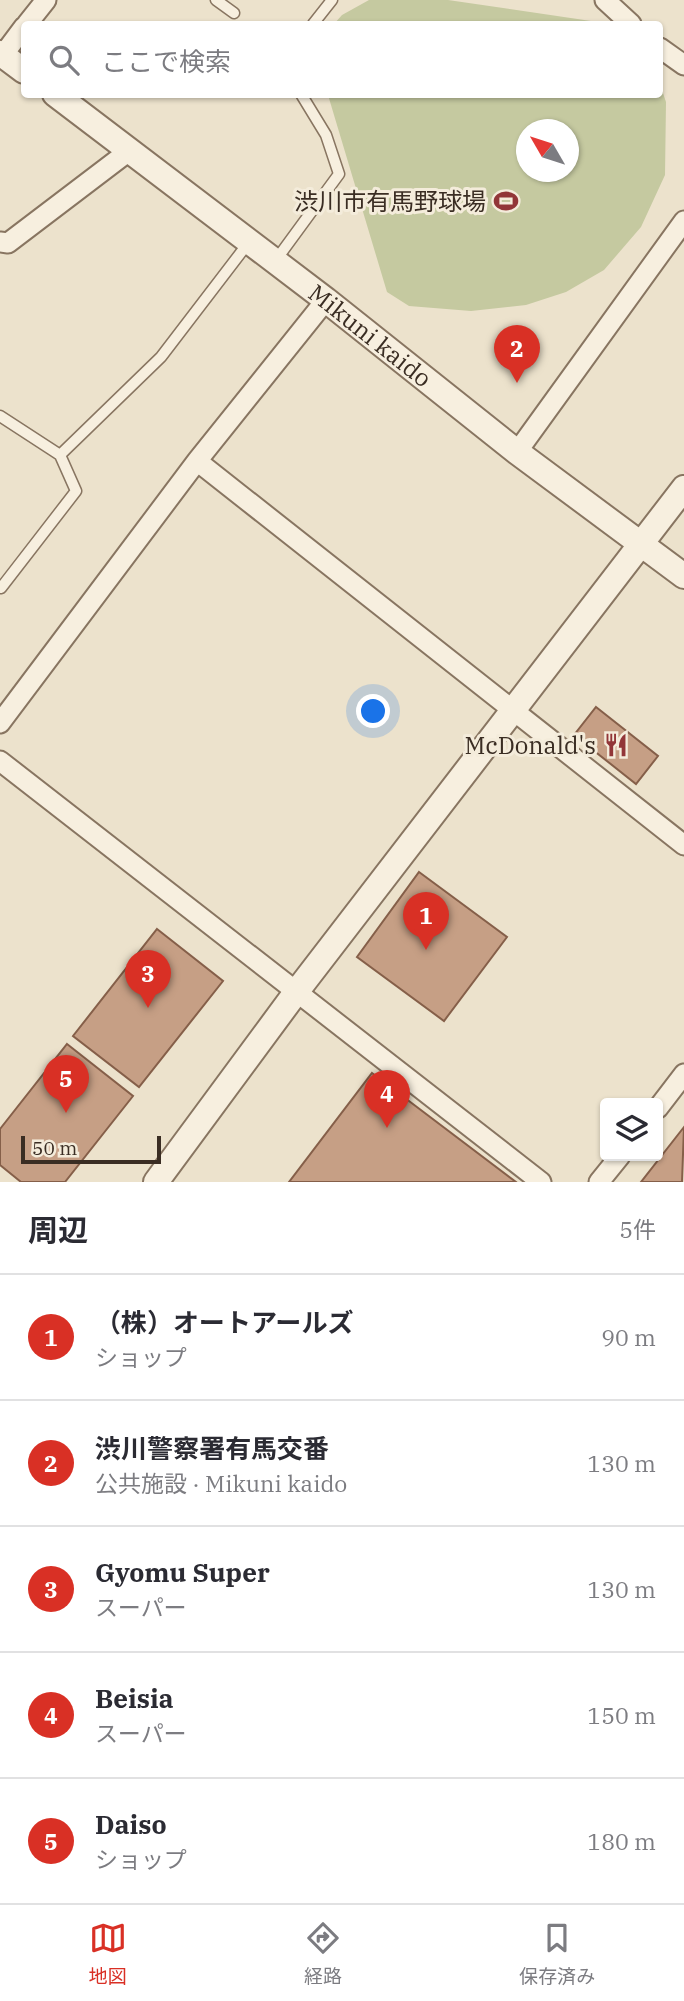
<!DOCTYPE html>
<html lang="ja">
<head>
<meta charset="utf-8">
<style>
	:root { --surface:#fff; --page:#f7f7f7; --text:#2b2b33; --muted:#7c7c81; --line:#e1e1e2; --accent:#d93025 }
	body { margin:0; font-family:"IBM Plex Serif","Noto Sans JP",serif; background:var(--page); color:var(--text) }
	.controls { position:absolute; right:21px; bottom:21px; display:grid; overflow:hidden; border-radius:7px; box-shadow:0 2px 5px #0004 }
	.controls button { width:63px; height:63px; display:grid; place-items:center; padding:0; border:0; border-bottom:2px solid var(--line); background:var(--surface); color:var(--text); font:35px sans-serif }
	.compass { position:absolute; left:516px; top:119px; width:63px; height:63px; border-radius:50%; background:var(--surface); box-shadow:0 2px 5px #0004; rotate:309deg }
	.scale { position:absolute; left:21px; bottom:18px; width:140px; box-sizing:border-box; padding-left:7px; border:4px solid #3a2d23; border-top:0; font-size:19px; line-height:24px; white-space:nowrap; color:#3a2d23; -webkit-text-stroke:5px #f4ecdb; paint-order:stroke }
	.you { position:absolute; left:374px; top:712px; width:24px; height:24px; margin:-18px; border:5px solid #fff; border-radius:50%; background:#1a73e8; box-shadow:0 0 0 10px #1a73e833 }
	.badge { display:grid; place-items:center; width:46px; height:46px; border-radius:50%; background:var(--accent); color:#fff; font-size:23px; font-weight:700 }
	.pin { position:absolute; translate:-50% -58px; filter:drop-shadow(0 2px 4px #0008) }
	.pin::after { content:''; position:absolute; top:37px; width:24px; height:21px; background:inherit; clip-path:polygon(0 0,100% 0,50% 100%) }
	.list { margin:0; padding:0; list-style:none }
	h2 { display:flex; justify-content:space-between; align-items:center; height:91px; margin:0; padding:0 28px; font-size:30px }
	h2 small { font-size:23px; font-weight:400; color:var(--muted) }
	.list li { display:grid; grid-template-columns:46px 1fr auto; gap:21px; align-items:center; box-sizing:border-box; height:126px; padding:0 28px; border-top:2px solid var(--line) }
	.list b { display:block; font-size:26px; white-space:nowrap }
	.list p { margin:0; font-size:23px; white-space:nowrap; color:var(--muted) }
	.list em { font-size:23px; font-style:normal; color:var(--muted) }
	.icon { flex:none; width:38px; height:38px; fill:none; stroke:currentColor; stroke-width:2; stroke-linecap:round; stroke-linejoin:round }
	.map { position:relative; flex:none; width:684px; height:1182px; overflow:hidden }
	.search { position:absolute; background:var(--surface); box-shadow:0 2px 5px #0004; left:21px; right:21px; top:21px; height:77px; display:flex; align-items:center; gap:18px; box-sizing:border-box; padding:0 24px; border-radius:7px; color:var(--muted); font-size:26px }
	.sheet { height:721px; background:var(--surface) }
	nav { display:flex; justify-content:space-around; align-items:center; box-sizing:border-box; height:98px; border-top:2px solid var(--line); background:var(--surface); font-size:19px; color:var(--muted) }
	nav a { display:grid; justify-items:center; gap:4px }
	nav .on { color:var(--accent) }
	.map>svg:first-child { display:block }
</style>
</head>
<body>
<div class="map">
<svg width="684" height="1182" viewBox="0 0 684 1182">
	<rect width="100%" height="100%" fill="#ece2cc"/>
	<path fill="#c5c9a0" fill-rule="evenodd" d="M 369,0 L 448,0 L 591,21 L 603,24 L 334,24 L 342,15 Z
		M 660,84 L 666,102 L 665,175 L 641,227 L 604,270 L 566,292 L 526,305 L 471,311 L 409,306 L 387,292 L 328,95 L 660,94 ZM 526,130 L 568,130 L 568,172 L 526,172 Z"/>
	<path fill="#c69f85" stroke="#855f49" stroke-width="2" d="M 596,707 L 658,756 L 636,784 L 574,735 Z
		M 419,872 L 507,937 L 444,1021 L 357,957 Z
		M 157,929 L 223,981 L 139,1087 L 73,1036 Z
		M 67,1044 L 133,1096 L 65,1182 L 21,1182 L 0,1165 L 0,1129 Z
		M 372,1073 L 516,1182 L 289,1182 Z
		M 684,1127 L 682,1182 L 641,1182 Z"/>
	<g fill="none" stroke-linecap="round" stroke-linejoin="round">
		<g stroke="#887561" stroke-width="13">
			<path id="service" d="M 216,0 L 234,13
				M 313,24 L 332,0
				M 276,260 L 339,174 L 326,135 L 301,94
				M 0,416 L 60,455
				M 1,588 L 76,491 L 60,455 L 161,357 L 249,242"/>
		</g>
		<g stroke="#887561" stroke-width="23">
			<path id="minor" d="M 605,0 L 631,24
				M 27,24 L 46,0
				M 660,48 L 684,65
				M 3,55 L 24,27
				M 0,242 L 8,243 L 129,151
				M 517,452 L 684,221
				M 197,461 L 684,845
				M 0,723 L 197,461 L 326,300
				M 0,761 L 541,1182
				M 658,1108 L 684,1074
				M 599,1182 L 620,1156"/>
		</g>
		<g stroke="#887561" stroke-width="28">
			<g id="tertiary">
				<path d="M 0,53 L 24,71"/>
				<path id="s1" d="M 55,94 L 326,300 L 517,452 L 684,576"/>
				<path d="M 156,1182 L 297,991 L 684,488"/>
			</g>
		</g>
		<use href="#service" stroke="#f7efdf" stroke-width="10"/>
		<use href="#minor" stroke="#f7efdf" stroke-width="19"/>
		<use href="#tertiary" stroke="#f7efdf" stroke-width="24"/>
	</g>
	<defs>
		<g id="stadium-bare" transform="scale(1.89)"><path d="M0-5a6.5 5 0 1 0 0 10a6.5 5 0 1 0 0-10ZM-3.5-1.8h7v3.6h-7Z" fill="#923638" stroke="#f4ecdb" stroke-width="2.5" paint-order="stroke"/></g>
		<g id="restaurant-bare" transform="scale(1.89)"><path d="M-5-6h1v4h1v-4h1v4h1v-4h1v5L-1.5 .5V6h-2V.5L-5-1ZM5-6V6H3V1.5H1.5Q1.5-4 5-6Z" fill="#923638" stroke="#f4ecdb" stroke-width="2.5" paint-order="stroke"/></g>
	</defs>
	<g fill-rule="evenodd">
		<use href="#stadium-bare" x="506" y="201"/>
		<use href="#restaurant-bare" x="616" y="745"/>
	</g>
	<g text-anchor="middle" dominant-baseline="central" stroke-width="6" stroke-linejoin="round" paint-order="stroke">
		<g font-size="24" fill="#3a2d23" stroke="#f4ecdb" text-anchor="end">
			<text x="486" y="201">渋川市有馬野球場</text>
			<text x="596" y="745">McDonald's</text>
		</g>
		<g font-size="24" fill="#3a2d23" stroke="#f4ecdb">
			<text stroke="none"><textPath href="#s1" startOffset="397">Mikuni kaido</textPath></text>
		</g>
	</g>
</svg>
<div class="controls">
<button><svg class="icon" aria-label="layers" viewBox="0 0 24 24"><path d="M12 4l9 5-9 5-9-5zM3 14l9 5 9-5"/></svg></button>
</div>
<svg class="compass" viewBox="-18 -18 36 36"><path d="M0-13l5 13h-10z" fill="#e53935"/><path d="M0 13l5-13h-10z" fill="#7c7c81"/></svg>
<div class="scale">50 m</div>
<div class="you"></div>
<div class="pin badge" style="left:426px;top:950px">1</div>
<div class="pin badge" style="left:517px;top:383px">2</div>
<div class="pin badge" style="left:148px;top:1008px">3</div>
<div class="pin badge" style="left:387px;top:1128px">4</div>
<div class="pin badge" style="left:66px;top:1113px">5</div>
<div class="search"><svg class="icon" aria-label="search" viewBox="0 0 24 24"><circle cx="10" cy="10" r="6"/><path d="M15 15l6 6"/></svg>ここで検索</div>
</div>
<section class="sheet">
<h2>周辺<small>5件</small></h2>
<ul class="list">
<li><span class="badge">1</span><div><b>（株）オートアールズ</b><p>ショップ</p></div><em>90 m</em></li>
<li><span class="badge">2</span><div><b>渋川警察署有馬交番</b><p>公共施設 · Mikuni kaido</p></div><em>130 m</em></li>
<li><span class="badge">3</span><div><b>Gyomu Super</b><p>スーパー</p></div><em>130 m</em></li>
<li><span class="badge">4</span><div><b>Beisia</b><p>スーパー</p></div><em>150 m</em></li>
<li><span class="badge">5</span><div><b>Daiso</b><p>ショップ</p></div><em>180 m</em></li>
</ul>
</section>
<nav>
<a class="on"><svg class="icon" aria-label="map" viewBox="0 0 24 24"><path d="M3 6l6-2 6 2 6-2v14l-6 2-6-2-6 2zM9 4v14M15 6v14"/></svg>地図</a>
<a><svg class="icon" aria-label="directions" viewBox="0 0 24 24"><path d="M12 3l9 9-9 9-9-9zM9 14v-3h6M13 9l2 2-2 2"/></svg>経路</a>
<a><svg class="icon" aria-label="saved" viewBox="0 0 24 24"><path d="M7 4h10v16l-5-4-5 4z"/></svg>保存済み</a>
</nav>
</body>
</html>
